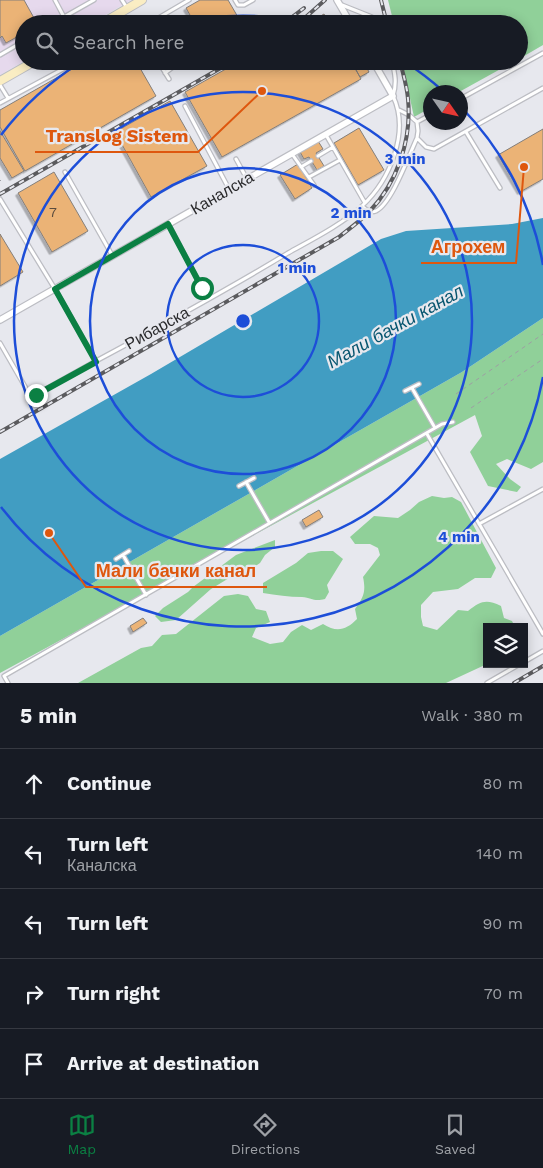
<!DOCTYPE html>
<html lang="en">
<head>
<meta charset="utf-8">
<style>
	:root { --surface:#171b24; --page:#242831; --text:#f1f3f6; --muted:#9ea1a6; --line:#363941; --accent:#0b8043 }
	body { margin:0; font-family:"Work Sans",sans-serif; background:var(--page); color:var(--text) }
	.controls { position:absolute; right:15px; bottom:15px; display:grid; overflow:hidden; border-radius:0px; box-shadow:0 2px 12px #0003 }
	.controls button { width:45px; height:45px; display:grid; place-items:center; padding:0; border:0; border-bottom:1px solid var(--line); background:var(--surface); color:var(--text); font:25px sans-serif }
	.compass { position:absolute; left:423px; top:85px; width:45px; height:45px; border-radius:50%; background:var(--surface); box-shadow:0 2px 12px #0003; rotate:124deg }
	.stop { position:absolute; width:15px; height:15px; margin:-11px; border:4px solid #0b8043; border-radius:50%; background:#fff }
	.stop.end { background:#0b8043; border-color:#fff; box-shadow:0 1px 5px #0008 }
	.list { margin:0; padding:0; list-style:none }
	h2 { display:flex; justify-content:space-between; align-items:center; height:65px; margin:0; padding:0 20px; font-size:21px }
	h2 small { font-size:16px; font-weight:400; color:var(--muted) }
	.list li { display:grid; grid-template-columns:32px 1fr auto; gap:15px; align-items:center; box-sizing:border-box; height:70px; padding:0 20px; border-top:1px solid var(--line) }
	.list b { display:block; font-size:19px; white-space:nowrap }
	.list p { margin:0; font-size:16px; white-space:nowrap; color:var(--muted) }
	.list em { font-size:16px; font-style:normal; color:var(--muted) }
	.icon { flex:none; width:28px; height:28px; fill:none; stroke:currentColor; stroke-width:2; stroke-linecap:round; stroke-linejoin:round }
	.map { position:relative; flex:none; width:543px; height:683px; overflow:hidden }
	.search { position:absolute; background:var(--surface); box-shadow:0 2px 12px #0003; left:15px; right:15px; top:15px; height:55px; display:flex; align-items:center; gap:12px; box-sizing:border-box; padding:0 18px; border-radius:28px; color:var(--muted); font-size:19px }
	.sheet { height:415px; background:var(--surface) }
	nav { display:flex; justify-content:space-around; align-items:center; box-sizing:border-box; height:70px; border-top:1px solid var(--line); background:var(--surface); font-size:14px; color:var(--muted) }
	nav a { display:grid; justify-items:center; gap:2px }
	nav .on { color:var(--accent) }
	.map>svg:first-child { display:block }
</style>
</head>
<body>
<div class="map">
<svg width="543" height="683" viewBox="0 0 543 683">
	<defs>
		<filter id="shadow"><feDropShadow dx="-2.5" dy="2.5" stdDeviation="0" flood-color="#0004"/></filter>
	</defs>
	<rect width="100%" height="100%" fill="#e7e8ee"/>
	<path fill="#e6d9ed" d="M 0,0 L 131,0 L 90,24 L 24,24 L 24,61 L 0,75 Z"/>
	<path fill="#90d099" d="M 388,0 L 543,0 L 543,45 L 519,59 L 519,24 L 394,24 Z
		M 402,61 L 515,61 L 459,92 L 430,92 L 430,108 L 414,117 Z
		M 543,318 L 543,462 L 531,469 L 507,459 L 496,464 L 510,479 L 521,487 L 517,492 L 488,486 L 470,452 L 482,436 L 475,415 L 0,673 L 0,636 L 462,372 Z
		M 432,496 L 444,498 L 452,497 L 461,502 L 496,568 L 491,578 L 475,578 L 458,589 L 433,592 L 421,605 L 421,617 L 423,626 L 437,630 L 458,610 L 468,611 C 481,601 486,599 501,606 L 504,618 L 512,621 L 515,627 L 487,627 L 487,664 L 446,683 L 78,683 L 141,648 L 152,646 L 162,635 L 176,634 L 224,596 L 238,594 L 248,596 L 256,609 L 266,611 L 270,622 L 256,628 L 252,637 L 270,644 L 283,642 L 291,632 L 302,625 L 311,630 L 323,624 C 337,633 346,630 357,619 L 355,609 C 364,597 366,591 363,577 L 380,555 L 378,548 L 370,544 L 355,544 L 350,537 L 374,516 L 398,518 L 410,510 L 419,502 Z
		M 275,540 L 275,547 L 265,555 L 260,563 L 251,569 L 239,572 L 211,589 L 176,620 L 161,622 L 155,616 L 163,608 L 188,592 L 193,587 L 236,555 Z
		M 321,551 L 333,551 L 343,559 L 327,585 L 329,592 L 325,599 C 314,602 312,598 302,597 C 289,597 276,595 263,593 L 263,583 L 296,563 L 308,553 Z"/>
	<path fill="#419dc2" d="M 543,218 L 543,318 L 462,372 L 0,636 L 0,459 L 151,374 L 381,239 L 406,231 L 512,224 Z"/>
	<path fill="#ebb376" stroke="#847f7b" filter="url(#shadow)" d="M 0,0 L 24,0 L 34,18 L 24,24 L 24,33 L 6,43 L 2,36 L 0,38 Z
		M 200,0 L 228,0 L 242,24 L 195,24 L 186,8 Z
		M 324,14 L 330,24 L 307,24 Z
		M 86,61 L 136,61 L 156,96 L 25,171 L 0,127 L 0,110 Z
		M 240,61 L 351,61 L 361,79 L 222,157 L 185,92 Z
		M 351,61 L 363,61 L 369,72 L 360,77 Z
		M 170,101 L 207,166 L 151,197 L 115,132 Z
		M 359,128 L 384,170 L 358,185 L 334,143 Z
		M 543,129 L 543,179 L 520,192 L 498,155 Z
		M 0,131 L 24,171 L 12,178 L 0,158 Z
		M 318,141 L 323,149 L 316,153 L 324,166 L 317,170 L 309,157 L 304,159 L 300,152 Z
		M 298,164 L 312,188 L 295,199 L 280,175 Z
		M 54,172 L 88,231 L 52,252 L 18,193 Z
		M 0,234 L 23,272 L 0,286 Z
		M 319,510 L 323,517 L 306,527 L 302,520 Z
		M 143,618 L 147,623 L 133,632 L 130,626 Z"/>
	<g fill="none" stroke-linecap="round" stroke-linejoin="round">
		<g stroke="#bcbdc3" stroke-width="5.5">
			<path id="lane" d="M 55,0 L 64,17 L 94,0
				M 122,0 L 127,8
				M 235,0 L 238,5 L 244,5 L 253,0
				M 342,5 L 372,17
				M 52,24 L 64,17
				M 148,24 L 189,0
				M 358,24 L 365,17 C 373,17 376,18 381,24
				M 0,55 L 24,41
				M 158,61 L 169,79
				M 165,73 L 173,67 L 174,61
				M 0,85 L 8,98
				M 460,99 L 543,53
				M 0,103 L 78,61
				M 185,106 L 229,189
				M 417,122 L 430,115
				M 466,132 L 500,188
				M 417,138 L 426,147 L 434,149 L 543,88
				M 333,147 L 365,203
				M 292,154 L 314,185
				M 318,156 L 333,147 L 326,135
				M 236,159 L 247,179
				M 301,167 L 311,161
				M 65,172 L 112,255
				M 309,177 L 340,160
				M 0,199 L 55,289 L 96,361 L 35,395 L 31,394 L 27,390 L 0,343
				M 362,206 C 366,210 371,213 376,211 C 392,203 409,155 417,138 L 418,131 L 417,122 L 409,115 L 399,110
				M 169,225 L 202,288
				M 96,361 C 161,326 225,291 288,253 C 313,239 341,225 362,206 C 390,180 410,132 393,96 C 397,83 395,74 392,61
				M 412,388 L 435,428
				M 405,391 L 419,384
				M 427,434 L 543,634
				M 246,482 L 269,522
				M 239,486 L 254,478
				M 479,524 L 543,489
				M 123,555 L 146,595
				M 116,559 L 129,551
				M 524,662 L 543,651
				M 8,683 L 4,676 L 442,424 L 453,422
				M 487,683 L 520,664"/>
		</g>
		<g stroke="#bcbdc3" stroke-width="8">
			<path id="street" d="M 337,0 L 351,24
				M 0,320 L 393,96 L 373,61"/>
		</g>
		<g stroke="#bcbdc3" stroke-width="10">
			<path id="secondary" d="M 101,24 L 142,0
				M 0,81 L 35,61"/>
		</g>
		<path stroke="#9e9ea3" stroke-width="1" stroke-dasharray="4 4" stroke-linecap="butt" d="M 0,180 L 1,181
			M 456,394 L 543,334
			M 471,408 L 543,359"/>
		<use href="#lane" stroke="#fff" stroke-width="3"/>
		<use href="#street" stroke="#fff" stroke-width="5.5"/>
		<use href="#secondary" stroke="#faedc3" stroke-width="8"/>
		<g stroke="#5b5b5e" stroke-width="4">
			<path id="rail" d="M 381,0 L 387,24
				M 283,24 L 304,8
				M 298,24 L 325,0
				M 0,194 L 233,61
				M 0,432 L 339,237 C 349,229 360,221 369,212 C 397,183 412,140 408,99 C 407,86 403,74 400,61
				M 514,683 L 543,666"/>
		</g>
		<use href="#rail" stroke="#e7e8ee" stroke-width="2" stroke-dasharray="5.5" stroke-linecap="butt"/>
	</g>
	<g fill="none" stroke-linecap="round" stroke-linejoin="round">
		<path stroke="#0b8043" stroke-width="6" d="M 36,395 L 96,362 L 55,289 L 168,224 L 202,288"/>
	</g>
	<g fill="none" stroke="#1d4ed8" stroke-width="2.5">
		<circle cx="243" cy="321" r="76"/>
		<circle cx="243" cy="321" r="153"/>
		<circle cx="243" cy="321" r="229"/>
		<path d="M543 377A305 305 0 0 1 1 507M1 135A305 305 0 0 1 81 62M177 23A305 305 0 0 1 309 23M405 62A305 305 0 0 1 443 91M461 107A305 305 0 0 1 543 265"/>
	</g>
	<g text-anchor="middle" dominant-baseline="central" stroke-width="4.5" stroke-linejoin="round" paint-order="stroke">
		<g font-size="14" fill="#5a4c3e">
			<text x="53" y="212">7</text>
		</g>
		<g font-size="16" fill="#29292b" stroke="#e7e8ee">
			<text transform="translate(222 193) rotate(-30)">Каналска</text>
			<text transform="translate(157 328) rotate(-29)">Рибарска</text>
		</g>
		<g font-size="18" font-style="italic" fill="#07556f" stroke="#e7e8ee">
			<text transform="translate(395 326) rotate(-29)">Мали бачки канал</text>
		</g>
	</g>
	<circle cx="243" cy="321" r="8" fill="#1d4ed8" stroke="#e7e8ee" stroke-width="2.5"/>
	<g font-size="15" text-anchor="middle" font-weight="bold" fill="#1d4ed8" stroke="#e7e8ee" stroke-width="4.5" stroke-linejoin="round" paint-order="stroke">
		<text x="405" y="164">3 min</text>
		<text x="351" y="218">2 min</text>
		<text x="297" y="273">1 min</text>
		<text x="459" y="542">4 min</text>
	</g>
	<path fill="none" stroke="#de570e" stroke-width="2" d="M262 91L198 152H35M524 167L516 263H421M49 533L86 587H267"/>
	<g fill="#de570e" stroke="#e7e8ee" stroke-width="2">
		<circle cx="262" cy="91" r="5"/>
		<circle cx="524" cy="167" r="5"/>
		<circle cx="49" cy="533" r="5"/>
	</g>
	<g font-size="18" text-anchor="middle" font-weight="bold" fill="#de570e" stroke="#e7e8ee" stroke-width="4.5" stroke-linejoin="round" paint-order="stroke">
		<text x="117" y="142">Translog Sistem</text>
		<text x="468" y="253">Агрохем</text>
		<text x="176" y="577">Мали бачки канал</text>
	</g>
</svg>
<div class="controls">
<button><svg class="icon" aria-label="layers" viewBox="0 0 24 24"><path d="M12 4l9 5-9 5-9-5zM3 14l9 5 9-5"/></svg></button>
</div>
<svg class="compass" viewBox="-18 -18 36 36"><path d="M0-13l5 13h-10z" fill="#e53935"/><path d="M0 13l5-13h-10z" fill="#9ea1a6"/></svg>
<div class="stop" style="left:202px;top:288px"></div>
<div class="stop end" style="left:36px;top:395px"></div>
<div class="search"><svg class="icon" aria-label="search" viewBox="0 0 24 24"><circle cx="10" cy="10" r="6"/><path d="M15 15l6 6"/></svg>Search here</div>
</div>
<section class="sheet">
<h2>5 min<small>Walk · 380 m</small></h2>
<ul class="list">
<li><svg class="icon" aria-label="ahead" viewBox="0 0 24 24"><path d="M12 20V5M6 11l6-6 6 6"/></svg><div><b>Continue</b></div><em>80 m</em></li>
<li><svg class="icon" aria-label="left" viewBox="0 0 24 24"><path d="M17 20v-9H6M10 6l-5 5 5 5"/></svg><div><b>Turn left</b><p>Каналска</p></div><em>140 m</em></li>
<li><svg class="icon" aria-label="left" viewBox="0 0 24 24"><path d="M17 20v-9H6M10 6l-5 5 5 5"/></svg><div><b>Turn left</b></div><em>90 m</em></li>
<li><svg class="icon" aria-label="right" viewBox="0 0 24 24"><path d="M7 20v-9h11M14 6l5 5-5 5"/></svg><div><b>Turn right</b></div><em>70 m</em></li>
<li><svg class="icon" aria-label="arrive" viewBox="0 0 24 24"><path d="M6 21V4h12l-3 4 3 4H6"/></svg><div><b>Arrive at destination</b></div></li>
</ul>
</section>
<nav>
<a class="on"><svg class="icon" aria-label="map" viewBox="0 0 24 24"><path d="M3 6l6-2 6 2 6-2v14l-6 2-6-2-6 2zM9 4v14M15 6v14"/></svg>Map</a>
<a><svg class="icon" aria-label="directions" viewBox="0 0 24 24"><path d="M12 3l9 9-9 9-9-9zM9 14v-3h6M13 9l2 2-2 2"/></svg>Directions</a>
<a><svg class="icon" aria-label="saved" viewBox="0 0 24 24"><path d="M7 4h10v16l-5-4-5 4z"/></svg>Saved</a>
</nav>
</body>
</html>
